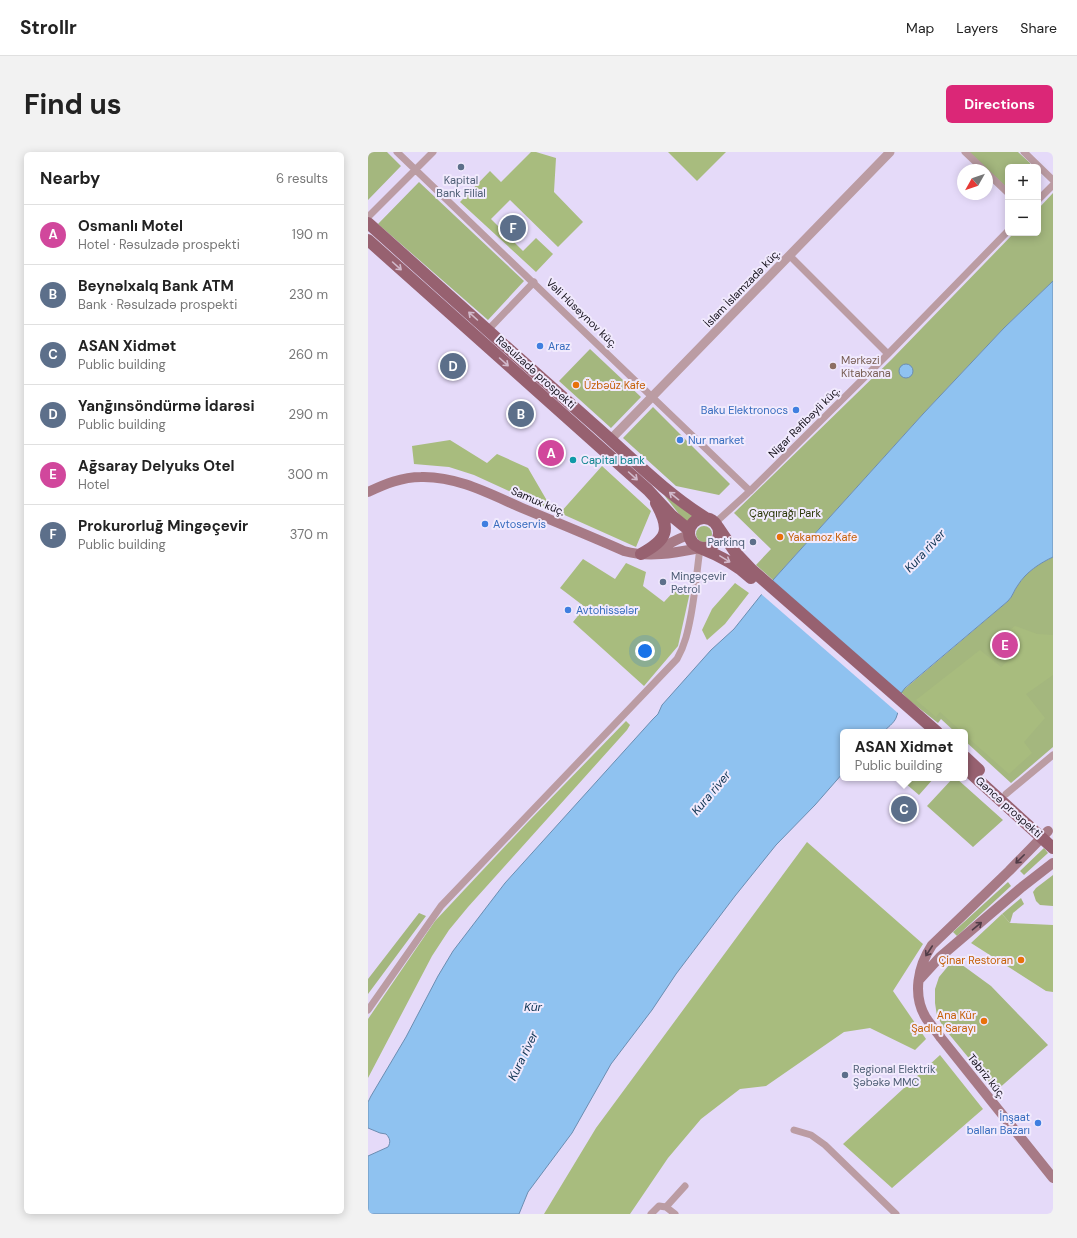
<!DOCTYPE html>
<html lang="en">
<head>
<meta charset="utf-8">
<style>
	:root { --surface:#fff; --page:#f2f2f2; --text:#222; --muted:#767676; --line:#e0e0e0; --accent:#db2777 }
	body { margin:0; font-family:"DM Sans",sans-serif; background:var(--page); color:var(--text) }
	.controls { position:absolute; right:12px; top:12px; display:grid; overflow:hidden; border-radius:6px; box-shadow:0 2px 10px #0003 }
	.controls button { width:36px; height:36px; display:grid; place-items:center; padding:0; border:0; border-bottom:1px solid var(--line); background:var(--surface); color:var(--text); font:20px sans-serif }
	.compass { position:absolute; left:589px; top:12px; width:36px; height:36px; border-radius:50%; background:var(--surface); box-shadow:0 2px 10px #0003; rotate:230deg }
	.you { position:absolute; left:277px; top:499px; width:14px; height:14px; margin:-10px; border:3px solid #fff; border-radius:50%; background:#1a73e8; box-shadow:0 0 0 6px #1a73e833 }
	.badge { display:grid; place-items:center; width:26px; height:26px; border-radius:50%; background:var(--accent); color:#fff; font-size:13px; font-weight:700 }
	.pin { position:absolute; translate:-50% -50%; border:2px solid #fff; box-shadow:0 1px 4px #0006 }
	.popup { position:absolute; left:472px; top:577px; width:128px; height:52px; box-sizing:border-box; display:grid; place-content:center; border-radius:6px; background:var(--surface); filter:drop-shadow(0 1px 3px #0005); font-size:13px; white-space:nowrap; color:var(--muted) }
	.popup b { font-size:15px; color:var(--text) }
	.popup::after { content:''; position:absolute; left:50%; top:100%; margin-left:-8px; border:8px solid transparent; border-top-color:var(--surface) }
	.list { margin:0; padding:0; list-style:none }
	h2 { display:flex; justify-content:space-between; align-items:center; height:52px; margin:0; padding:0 16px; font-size:17px }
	h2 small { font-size:13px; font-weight:400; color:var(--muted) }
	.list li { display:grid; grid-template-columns:26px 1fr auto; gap:12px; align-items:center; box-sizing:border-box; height:60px; padding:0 16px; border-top:1px solid var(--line) }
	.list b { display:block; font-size:15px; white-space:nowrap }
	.list p { margin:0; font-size:13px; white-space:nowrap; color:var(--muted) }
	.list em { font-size:13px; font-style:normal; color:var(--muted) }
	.map { position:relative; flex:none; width:685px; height:1062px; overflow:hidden; border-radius:6px }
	header { display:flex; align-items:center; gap:24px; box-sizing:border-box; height:56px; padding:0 20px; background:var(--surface); border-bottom:1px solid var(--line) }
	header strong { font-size:19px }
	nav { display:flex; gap:22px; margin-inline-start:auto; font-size:14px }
	.intro { display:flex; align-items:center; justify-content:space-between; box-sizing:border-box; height:96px; padding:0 24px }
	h1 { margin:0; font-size:28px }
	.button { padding:10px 18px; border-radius:6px; background:var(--accent); color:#fff; font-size:14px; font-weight:700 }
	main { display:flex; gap:24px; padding:0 24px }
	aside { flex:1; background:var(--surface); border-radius:6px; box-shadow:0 2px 10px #0003 }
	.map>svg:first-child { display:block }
</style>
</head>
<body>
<header>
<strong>Strollr</strong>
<nav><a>Map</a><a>Layers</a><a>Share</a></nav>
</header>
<div class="intro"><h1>Find us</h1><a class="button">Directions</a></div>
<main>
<aside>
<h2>Nearby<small>6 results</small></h2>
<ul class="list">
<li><span class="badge" style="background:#d1479c">A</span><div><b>Osmanlı Motel</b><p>Hotel · Rəsulzadə prospekti</p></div><em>190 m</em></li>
<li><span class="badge" style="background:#5c6f8a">B</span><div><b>Beynəlxalq Bank ATM</b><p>Bank · Rəsulzadə prospekti</p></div><em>230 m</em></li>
<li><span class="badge" style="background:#5c6f8a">C</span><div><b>ASAN Xidmət</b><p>Public building</p></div><em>260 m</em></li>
<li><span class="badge" style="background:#5c6f8a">D</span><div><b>Yanğınsöndürmə İdarəsi</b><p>Public building</p></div><em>290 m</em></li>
<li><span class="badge" style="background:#d1479c">E</span><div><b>Ağsaray Delyuks Otel</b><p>Hotel</p></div><em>300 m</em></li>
<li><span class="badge" style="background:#5c6f8a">F</span><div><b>Prokurorluğ Mingəçevir</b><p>Public building</p></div><em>370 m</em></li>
</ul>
</aside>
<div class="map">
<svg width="685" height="1062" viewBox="0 0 685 1062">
	<rect width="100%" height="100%" fill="#e5daf9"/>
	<path fill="#a4b77e" d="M 0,0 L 19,0 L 33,14 L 0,48 Z
		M 601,0 L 650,0 L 662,11 L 664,15 L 640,15 L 640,37 Z
		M 51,30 L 156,129 L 120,168 L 10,72 Z
		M 685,41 L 685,129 L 636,176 L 555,262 L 405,428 L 388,413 L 403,397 L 366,361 L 524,207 L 646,81 L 670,81 L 670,57 Z
		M 222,197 L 273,245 L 243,276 L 191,229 Z
		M 285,255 L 362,332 L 351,343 L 308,334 L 255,286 Z
		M 296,343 L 325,364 L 318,371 Z
		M328 382a8 8 0 1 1 16 0a8 8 0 1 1-16 0Z
		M 685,405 L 685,595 L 643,631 L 597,589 L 597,580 L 587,580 L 573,567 L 570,571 L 542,549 L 533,540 L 640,449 C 645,444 646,438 650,433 C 658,420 672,411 685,405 Z
		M 542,626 L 566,626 L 551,643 L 537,631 Z
		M 585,626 L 588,626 L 635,668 L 605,695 L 559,654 Z
		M 676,696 L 680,701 L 656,723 L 652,719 Z
		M 685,723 L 685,754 L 672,753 L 668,749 L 665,740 L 668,736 Z
		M 640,730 L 643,734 L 589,784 L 585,780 Z
		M 653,746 L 656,752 L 645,761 L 642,771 L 634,762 Z
		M 51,761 L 58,764 L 0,842 L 0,827 Z
		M 586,807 L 623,834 L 680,893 L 628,939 L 576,876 L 569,864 L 567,851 L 567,837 L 571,825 Z"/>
	<path fill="#a8bc7e" d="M 163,0 L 168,0 L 188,6 L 186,40 L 215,70 L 190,95 L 142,48 L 123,67 L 155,99 L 168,86 L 185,102 L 168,120 L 92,50 L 122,19 L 133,30 Z
		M 300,0 L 358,0 L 329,29 Z
		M 82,288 L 119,311 L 129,302 L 160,316 L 185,359 L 106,323 L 81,315 L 46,312 L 44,294 Z
		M 234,314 L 283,359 L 268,395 L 192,361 Z
		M 215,407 L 247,427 L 258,411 L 278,420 L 275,434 L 296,450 L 308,437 L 322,440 L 310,494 L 276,534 L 205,470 L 217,455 L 192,436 Z
		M 367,431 L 381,441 L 357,472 L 339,488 L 334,478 L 344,457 Z
		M 647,474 L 669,482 L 685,483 L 685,523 L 658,542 L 677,566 L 656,590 L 664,601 L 641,622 L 597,583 L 597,580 L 594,580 L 572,560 L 568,565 L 548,548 L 612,498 L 633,515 L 647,503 L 631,486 Z
		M 258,569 L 262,573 L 259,578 L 100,755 L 81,778 L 64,804 L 0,926 L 0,867 L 67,769 L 159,671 Z
		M 439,690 L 555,792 L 525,839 L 558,887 L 547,898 L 502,876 L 476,880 L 398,934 L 372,937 L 333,967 L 300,1006 L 262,1062 L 176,1062 L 228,976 Z
		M 634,762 L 642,771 L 685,773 L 685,840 L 678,839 L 603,791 Z
		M 572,903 L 615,957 L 524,1036 L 475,992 Z"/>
	<path fill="#8fc2f0" stroke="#6b8db1" d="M 685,129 L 685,405 C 672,411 658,420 650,433 C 646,438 645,444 640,449 L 537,536 C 527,547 533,555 528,566 C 526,571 519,576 515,580 L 475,580 L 475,621 L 447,653 L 408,693 L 367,744 L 308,822 L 284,858 L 243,912 L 204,981 L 160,1040 L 151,1062 L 0,1062 L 0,1004 L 20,995 C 23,990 22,986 18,982 L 12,981 L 0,976 L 0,950 L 3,944 L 38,885 L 70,824 L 85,799 L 137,731 L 285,567 L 290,562 L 294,553 L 343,498 L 366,477 L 405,428 L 555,262 L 636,176 Z
		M531 219a7 7 0 1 1 14 0a7 7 0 1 1-14 0Z"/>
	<path fill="#e5daf9" d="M 402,428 L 532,548 L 531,562 L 392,441 Z"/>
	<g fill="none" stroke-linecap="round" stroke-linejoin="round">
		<path stroke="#bb9ca3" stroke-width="7" d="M 29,0 L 382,339
			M 597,0 L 616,18
			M 656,0 L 685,28
			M 619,21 L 640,41
			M 670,48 L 685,33
			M 0,65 L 65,0
			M 422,104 L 520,202
			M 120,178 L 166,130
			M 347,371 L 382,339 L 520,202 L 640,79
			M 638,642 L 685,603
			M 0,858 L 73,754 L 309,507 C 317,493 320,479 323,463 C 327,441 329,419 332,396
			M 426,978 L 443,983 L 457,993 L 528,1062
			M 298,1055 L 317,1034
			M 283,1062 L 291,1054 L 298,1055 L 307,1062"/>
		<path stroke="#bb9ca3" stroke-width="9" d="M 243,287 L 522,0"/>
		<path stroke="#a77a86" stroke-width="10" d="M 0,340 C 17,332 34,325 53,325 C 89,324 122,342 154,356 C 188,370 222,384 256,399 C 281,406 306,401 332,396
			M 283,400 C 296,396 307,387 321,383
			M 680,679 L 641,719 L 564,793 C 550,814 544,843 558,866 C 563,873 568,879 573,886 L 685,1026
			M 551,828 L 572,805 L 654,735 L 685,711"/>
		<path stroke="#976170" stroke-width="12" d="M 0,71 C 75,138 149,205 224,271 C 262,304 296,340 338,366
			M 0,88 L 280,338 L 304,364 L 321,378
			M321 381a15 15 0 1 1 30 0a15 15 0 1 1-30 0Z
			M 350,375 L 367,400 L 384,418 L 569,580
			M 332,396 C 350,403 368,412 383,426
			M 273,402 C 300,387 303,378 288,351
			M 597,605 L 611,618
			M 597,616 L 685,696"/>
	</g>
	<defs><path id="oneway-shaft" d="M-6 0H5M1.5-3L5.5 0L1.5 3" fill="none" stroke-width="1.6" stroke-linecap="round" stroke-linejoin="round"/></defs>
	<g stroke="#d2bacc">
		<use href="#oneway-shaft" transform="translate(29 114) rotate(42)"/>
		<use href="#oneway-shaft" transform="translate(105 164) rotate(-138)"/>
		<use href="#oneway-shaft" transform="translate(136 210) rotate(42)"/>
		<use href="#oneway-shaft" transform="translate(265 324) rotate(42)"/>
		<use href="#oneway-shaft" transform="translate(306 344) rotate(-141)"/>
		<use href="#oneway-shaft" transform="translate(357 407) rotate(31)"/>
	</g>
	<g stroke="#503c47">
		<use href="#oneway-shaft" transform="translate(652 707) rotate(135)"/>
		<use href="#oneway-shaft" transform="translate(609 774) rotate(-40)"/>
		<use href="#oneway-shaft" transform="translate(561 799) rotate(123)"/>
	</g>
	<g fill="#5c6f8a" stroke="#f1eafd" stroke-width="1.5">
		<circle cx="93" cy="15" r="4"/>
		<circle cx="385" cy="390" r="4"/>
		<circle cx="295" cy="430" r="4"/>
		<circle cx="477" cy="923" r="4"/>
	</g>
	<g fill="#3f7fe0" stroke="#f1eafd" stroke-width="1.5">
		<circle cx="172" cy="194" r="4"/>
		<circle cx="428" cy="258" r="4"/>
		<circle cx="312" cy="288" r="4"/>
		<circle cx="117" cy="372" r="4"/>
		<circle cx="200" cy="458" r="4"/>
		<circle cx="670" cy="971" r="4"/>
	</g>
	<circle fill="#8d6e63" stroke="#f1eafd" stroke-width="1.5" cx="465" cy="214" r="4"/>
	<g fill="#e8710a" stroke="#f1eafd" stroke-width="1.5">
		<circle cx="208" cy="233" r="4"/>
		<circle cx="412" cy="385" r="4"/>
		<circle cx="653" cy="808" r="4"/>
		<circle cx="616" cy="869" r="4"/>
	</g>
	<circle fill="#0f9aa8" stroke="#f1eafd" stroke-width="1.5" cx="205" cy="308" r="4"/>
	<g text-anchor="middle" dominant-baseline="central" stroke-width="4" stroke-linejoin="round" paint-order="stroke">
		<g font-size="11" fill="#4e5e75" stroke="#f1eafd" text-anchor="start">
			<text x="93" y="28" text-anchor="middle">Kapital<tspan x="93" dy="13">Bank Filial</tspan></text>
			<text x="377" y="390" text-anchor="end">Parkinq</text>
			<text x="303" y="424">Mingəçevir<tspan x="303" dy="13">Petrol</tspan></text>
			<text x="485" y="917">Regional Elektrik<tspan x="485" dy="13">Şəbəkə MMC</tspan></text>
		</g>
		<g font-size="11" fill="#16121d" stroke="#f1eafd">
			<text transform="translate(374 136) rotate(-46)">İslam İslamzadə küç.</text>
			<text transform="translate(214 161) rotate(44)">Vəli Hüseynov küç.</text>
			<text transform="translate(168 220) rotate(42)">Rəsulzadə prospekti</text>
			<text transform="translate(436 270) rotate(-45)">Nigar Rəfibəyli küç.</text>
			<text transform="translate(170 349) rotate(23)">Samux küç.</text>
			<text transform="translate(641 655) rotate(42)">Gəncə prospekti</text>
			<text transform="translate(619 924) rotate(51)">Təbriz küç.</text>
		</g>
		<g font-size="11" fill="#366cbe" stroke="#f1eafd" text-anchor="start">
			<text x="180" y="194">Araz</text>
			<text x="420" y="258" text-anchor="end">Baku Elektronocs</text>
			<text x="320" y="288">Nur market</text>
			<text x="125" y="372">Avtoservis</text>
			<text x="208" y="458">Avtohissələr</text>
			<text x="662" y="965" text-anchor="end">İnşaat<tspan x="662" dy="13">balları Bazarı</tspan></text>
		</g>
		<g font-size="11" fill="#785e54" stroke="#f1eafd" text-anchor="start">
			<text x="473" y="208">Mərkəzi<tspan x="473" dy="13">Kitabxana</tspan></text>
		</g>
		<g font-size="11" fill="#c56008" stroke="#f1eafd" text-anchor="start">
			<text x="216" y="233">Üzbəüz Kafe</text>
			<text x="420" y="385">Yakamoz Kafe</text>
			<text x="645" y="808" text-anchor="end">Çinar Restoran</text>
			<text x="608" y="863" text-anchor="end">Ana Kür<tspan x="608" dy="13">Şadlıq Sarayı</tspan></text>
		</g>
		<g font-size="11" fill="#0d838f" stroke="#f1eafd" text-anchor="start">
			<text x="213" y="308">Capital bank</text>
		</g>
		<g font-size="11" fill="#293505" stroke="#f1eafd">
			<text x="417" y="361">Çayqırağı Park</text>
		</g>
		<g font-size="12" font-style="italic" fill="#0c3251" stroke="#f1eafd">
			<text transform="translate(557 399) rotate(-47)">Kura river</text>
			<text transform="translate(343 641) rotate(-50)">Kura river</text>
			<text x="165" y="855">Kür</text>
			<text transform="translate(155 904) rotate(-64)">Kura river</text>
		</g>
	</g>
</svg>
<div class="controls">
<button>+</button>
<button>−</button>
</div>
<svg class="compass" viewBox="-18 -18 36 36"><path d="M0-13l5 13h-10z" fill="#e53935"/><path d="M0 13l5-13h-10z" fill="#767676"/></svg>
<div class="you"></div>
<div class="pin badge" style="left:183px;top:301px;background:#d1479c">A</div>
<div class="pin badge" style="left:153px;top:262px;background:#5c6f8a">B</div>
<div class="pin badge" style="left:536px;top:657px;background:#5c6f8a">C</div>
<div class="popup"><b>ASAN Xidmət</b>Public building</div>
<div class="pin badge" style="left:85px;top:214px;background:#5c6f8a">D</div>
<div class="pin badge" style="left:637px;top:493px;background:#d1479c">E</div>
<div class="pin badge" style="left:145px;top:76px;background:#5c6f8a">F</div>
</div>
</main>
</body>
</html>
